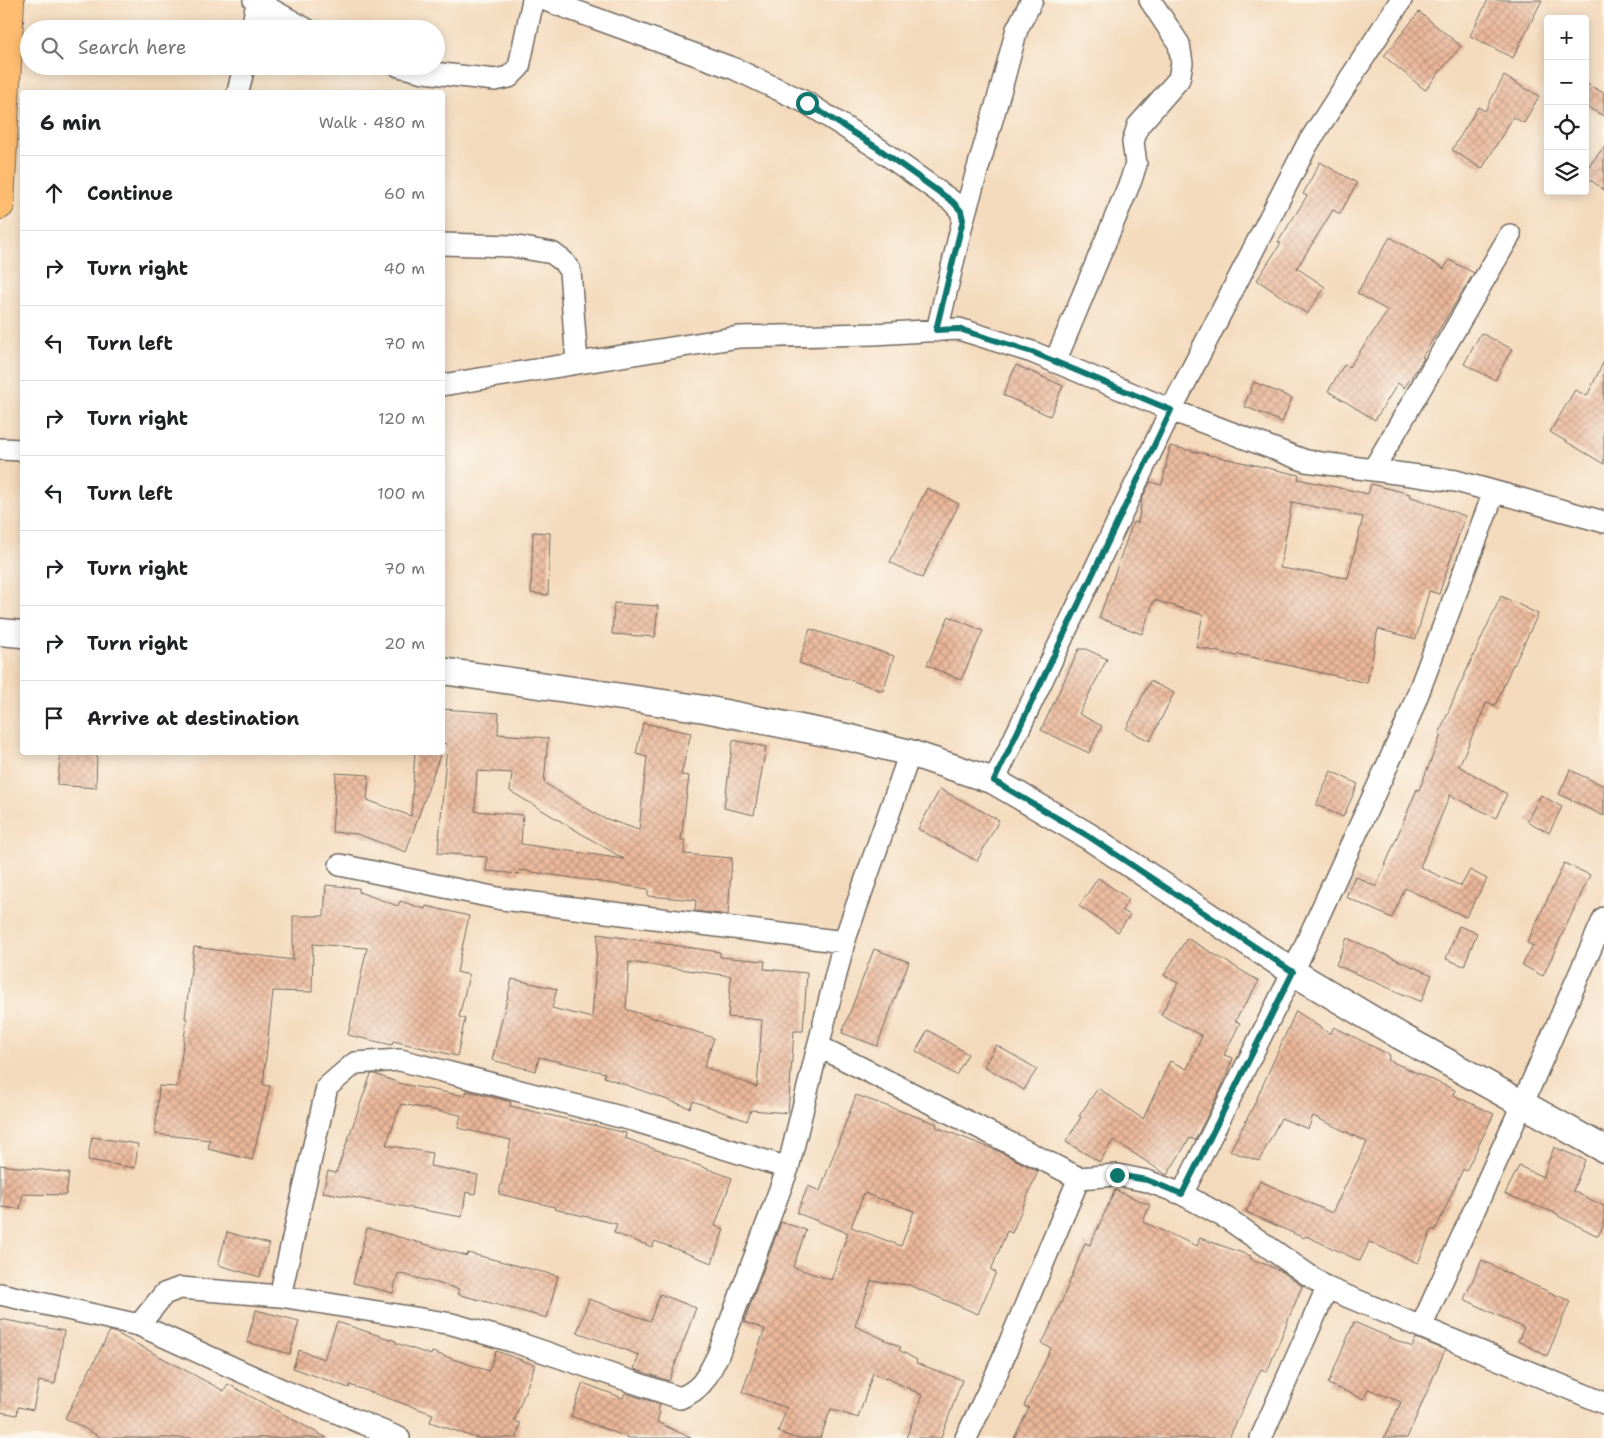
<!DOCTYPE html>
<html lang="en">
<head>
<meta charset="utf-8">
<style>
	:root { --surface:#fff; --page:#f2f2f2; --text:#202124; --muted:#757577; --line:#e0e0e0 }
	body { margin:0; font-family:"Shantell Sans",sans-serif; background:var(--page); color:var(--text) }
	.controls { position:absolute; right:15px; top:15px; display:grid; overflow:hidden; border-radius:5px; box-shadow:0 2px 12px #0003 }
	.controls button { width:45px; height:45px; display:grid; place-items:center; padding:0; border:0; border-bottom:1px solid var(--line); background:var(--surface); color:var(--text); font:25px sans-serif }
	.stop { position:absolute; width:15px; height:15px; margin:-11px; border:4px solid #0f766e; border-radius:50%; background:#fff }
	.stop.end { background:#0f766e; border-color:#fff; box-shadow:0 1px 5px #0008 }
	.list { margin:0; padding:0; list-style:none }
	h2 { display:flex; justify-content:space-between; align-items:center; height:65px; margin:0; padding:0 20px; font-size:21px }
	h2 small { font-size:16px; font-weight:400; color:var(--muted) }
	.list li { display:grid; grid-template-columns:32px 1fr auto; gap:15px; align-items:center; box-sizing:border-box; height:75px; padding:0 20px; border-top:1px solid var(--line) }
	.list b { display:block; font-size:19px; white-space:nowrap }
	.list em { font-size:16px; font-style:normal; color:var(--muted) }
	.icon { flex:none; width:28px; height:28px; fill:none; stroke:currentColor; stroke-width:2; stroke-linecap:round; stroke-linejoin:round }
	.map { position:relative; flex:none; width:1604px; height:1438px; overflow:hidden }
	.search { position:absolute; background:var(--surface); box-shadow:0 2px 12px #0003; left:20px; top:20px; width:425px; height:55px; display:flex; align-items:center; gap:12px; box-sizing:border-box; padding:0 18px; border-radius:28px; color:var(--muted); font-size:19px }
	.panel { position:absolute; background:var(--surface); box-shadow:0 2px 12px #0003; left:20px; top:90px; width:425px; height:665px; border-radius:5px }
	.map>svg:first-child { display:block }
</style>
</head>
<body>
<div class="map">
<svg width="1604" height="1438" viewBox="0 0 1604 1438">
	<defs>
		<pattern id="building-cross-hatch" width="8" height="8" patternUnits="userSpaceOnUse" patternTransform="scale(1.25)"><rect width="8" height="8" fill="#ebb79a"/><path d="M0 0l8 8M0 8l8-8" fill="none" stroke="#bf957e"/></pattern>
	</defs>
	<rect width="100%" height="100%" fill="#fbf7ec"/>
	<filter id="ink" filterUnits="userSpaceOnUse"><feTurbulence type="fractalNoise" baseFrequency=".02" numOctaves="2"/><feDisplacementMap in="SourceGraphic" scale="10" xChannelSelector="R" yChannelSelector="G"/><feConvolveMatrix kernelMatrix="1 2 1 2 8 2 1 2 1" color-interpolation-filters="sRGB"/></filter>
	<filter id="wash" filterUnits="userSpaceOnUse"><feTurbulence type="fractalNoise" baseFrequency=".0096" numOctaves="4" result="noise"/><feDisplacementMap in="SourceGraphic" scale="20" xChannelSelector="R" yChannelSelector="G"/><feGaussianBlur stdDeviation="1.12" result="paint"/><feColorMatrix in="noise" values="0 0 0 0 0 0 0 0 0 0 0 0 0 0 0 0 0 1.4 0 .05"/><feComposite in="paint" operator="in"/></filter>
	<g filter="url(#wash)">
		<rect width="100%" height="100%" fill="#f4dabc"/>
		<g id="blocks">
			<path fill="url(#building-cross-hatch)" fill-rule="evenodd" d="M 1488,0 L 1542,0 L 1513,58 L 1470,36 Z
				M 1419,12 L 1461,46 L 1425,90 L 1384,56 Z
				M 1504,76 L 1539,96 L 1524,123 L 1513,117 L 1482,169 L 1452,150 L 1478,107 L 1485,111 Z
				M 1585,83 L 1604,93 L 1604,116 L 1585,106 Z
				M 1604,147 L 1604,190 L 1585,176 L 1585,171 Z
				M 1320,162 L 1357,183 L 1340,214 L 1333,210 L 1297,268 L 1325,287 L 1307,314 L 1257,280 L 1281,243 L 1278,242 L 1307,196 L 1303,194 Z
				M 1390,237 L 1444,269 L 1449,260 L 1474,273 L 1422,357 L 1424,358 L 1404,388 L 1398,383 L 1375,420 L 1328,391 L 1344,365 L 1349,367 L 1388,311 L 1357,293 Z
				M 1481,333 L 1512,349 L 1495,380 L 1464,364 Z
				M 1604,361 L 1604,464 L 1550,432 L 1575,390 L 1587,396 Z
				M 1016,365 L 1063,386 L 1050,416 L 1003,395 Z
				M 1254,382 L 1292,398 L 1282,422 L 1244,406 Z
				M 1170,446 L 1299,475 L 1298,479 L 1368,494 L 1371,484 L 1410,494 L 1409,496 L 1465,516 L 1439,594 L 1429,591 L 1416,639 L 1378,629 L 1367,683 L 1238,654 L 1237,656 L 1196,647 L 1203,615 L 1154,600 L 1142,634 L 1099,618 L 1133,522 L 1138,523 L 1142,499 L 1150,482 L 1162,485 ZM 1292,502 L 1363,517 L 1348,578 L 1280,568 Z
				M 927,488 L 959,504 L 922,578 L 890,562 Z
				M 533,532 L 550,533 L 548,595 L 531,593 Z
				M 1501,596 L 1538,614 L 1514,665 L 1513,664 L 1495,706 L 1487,702 L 1459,766 L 1507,794 L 1496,818 L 1450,795 L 1420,867 L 1461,886 L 1470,870 L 1487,879 L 1466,917 L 1405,888 L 1392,918 L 1346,897 L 1355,876 L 1376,887 L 1417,789 L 1419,790 L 1441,735 L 1439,734 L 1458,689 Z
				M 614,603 L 658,606 L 655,637 L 612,634 Z
				M 949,616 L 983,631 L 961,680 L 927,665 Z
				M 810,629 L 894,656 L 883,691 L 799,663 Z
				M 1079,649 L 1086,649 L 1107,659 L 1079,714 L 1102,726 L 1089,753 L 1041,730 Z
				M 1150,681 L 1174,693 L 1150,741 L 1126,729 Z
				M 442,709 L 499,713 L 498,734 L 548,738 L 544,783 L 601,817 L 639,830 L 647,757 L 636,754 L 643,723 L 691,733 L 681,775 L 689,776 L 681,840 L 685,840 L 684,854 L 732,858 L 728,915 L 695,911 L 696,900 L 648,896 L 648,889 L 519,870 L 519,874 L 486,871 L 487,857 L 438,853 L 447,744 L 442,743 ZM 477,771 L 512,773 L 510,791 L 624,859 L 521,844 L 523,815 L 475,811 Z
				M 733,740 L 766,747 L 754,815 L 724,808 Z
				M 61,752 L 97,752 L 96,788 L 57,785 Z
				M 415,752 L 441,752 L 406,852 L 357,834 L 332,832 L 336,773 L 369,775 L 367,800 L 411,816 Z
				M 1570,770 L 1604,786 L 1604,816 L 1559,794 Z
				M 1331,771 L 1358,784 L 1343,817 L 1316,805 Z
				M 940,789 L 999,820 L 977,861 L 918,829 Z
				M 1541,795 L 1562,807 L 1549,833 L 1527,821 Z
				M 1564,863 L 1590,875 L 1543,976 L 1522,965 L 1533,946 L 1527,943 Z
				M 1098,878 L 1129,899 L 1122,910 L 1130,915 L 1118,932 L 1079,906 Z
				M 326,885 L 359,888 L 359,892 L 398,906 L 400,901 L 425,909 L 426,906 L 469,916 L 457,972 L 469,975 L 459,1017 L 465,1019 L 457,1056 L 393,1041 L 392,1045 L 348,1035 L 367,948 L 313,944 L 312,992 L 273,991 L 263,1085 L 270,1086 L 252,1160 L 208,1149 L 210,1140 L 155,1134 L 159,1086 L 177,1087 L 187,1018 L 185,1018 L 194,947 L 293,960 L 293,916 L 324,916 Z
				M 1459,926 L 1477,933 L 1464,966 L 1446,959 Z
				M 598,934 L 720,952 L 720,957 L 765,961 L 764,969 L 807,973 L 803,1031 L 794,1031 L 788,1113 L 751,1110 L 747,1121 L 693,1101 L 690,1108 L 604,1077 L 605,1073 L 539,1057 L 536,1071 L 492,1060 L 512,979 L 557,989 L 552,1008 L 592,1018 ZM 629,962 L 731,976 L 728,1017 L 762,1020 L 757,1087 L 704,1067 L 714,1038 L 656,1018 L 656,1019 L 626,1009 Z
				M 1187,938 L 1259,981 L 1235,1021 L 1240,1023 L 1224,1055 L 1233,1058 L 1222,1086 L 1195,1140 L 1190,1138 L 1167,1175 L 1113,1140 L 1100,1162 L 1066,1142 L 1081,1117 L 1079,1116 L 1098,1088 L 1143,1119 L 1170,1061 L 1187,1069 L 1202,1036 L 1161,1015 L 1178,983 L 1164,975 Z
				M 1347,938 L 1432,975 L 1421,1002 L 1336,965 Z
				M 874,949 L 909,962 L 877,1046 L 842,1033 Z
				M 1296,1011 L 1330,1034 L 1334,1027 L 1390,1055 L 1388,1060 L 1455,1090 L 1453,1095 L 1494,1114 L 1466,1171 L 1463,1169 L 1435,1231 L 1432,1229 L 1418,1263 L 1369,1242 L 1360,1261 L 1306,1236 L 1304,1238 L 1246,1212 L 1260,1181 L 1332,1213 L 1367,1142 L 1313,1116 L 1308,1129 L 1281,1118 L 1259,1161 L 1230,1151 L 1252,1109 Z
				M 928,1030 L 968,1054 L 956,1075 L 916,1051 Z
				M 996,1045 L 1037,1069 L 1024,1090 L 984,1066 Z
				M 371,1074 L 375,1074 L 402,1084 L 465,1096 L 467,1091 L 511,1102 L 510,1106 L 626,1133 L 625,1138 L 732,1178 L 715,1226 L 724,1229 L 712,1263 L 655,1241 L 652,1247 L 614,1233 L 617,1224 L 554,1209 L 555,1207 L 499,1194 L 511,1140 L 458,1128 L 461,1115 L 401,1104 L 386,1145 L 432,1153 L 430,1166 L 478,1175 L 475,1194 L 466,1192 L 462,1217 L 323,1192 L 328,1171 L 336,1173 Z
				M 856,1095 L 937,1124 L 936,1127 L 998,1151 L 1038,1171 L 1012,1233 L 1007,1231 L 991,1270 L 996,1272 L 978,1314 L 909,1285 L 871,1281 L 855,1326 L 901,1347 L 899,1350 L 917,1360 L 916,1363 L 962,1380 L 941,1438 L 906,1438 L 922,1395 L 887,1378 L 886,1379 L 873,1373 L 858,1418 L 831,1409 L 820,1438 L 795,1438 L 778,1432 L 787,1408 L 742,1392 L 765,1329 L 744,1322 L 781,1222 L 806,1230 L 793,1267 L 831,1280 L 848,1233 L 797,1213 L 808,1186 L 820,1191 ZM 864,1193 L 914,1211 L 901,1246 L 851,1227 Z
				M 92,1137 L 138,1144 L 135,1168 L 88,1160 Z
				M 1554,1147 L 1585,1160 L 1573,1191 L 1604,1206 L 1604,1224 L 1598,1236 L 1558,1216 L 1558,1214 L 1505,1194 L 1519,1166 L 1543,1177 Z
				M 0,1165 L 69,1173 L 66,1195 L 23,1194 L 20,1209 L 0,1207 Z
				M 1115,1190 L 1150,1205 L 1143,1222 L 1197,1246 L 1200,1238 L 1251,1256 L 1250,1258 L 1281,1271 L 1302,1286 L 1267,1372 L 1261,1369 L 1229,1438 L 1014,1438 L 1029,1408 L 1024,1406 L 1051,1348 L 1042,1344 L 1061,1303 L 1085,1243 L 1090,1245 Z
				M 367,1228 L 467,1256 L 468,1253 L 558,1276 L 547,1318 L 457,1294 L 459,1289 L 398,1273 L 393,1293 L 353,1283 Z
				M 227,1232 L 269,1244 L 260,1277 L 218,1265 Z
				M 1482,1260 L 1513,1276 L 1570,1301 L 1547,1356 L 1518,1341 L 1524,1328 L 1464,1299 Z
				M 660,1294 L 696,1308 L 669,1381 L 634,1369 L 639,1355 L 577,1332 L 589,1299 L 650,1321 Z
				M 256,1310 L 299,1321 L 290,1354 L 247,1342 Z
				M 0,1319 L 64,1331 L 55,1384 L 39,1381 L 33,1410 L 18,1407 L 17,1415 L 0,1412 Z
				M 337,1322 L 396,1341 L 396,1343 L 431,1355 L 432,1352 L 489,1371 L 496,1351 L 535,1365 L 514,1421 L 520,1423 L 517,1438 L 476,1438 L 430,1422 L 433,1414 L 350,1385 L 349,1388 L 293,1368 L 299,1350 L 324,1359 Z
				M 1354,1322 L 1412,1347 L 1416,1338 L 1445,1350 L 1407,1438 L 1384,1438 L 1401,1402 L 1368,1389 L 1364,1399 L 1328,1384 Z
				M 110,1331 L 116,1333 L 224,1391 L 228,1384 L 327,1438 L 102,1438 L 65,1418 Z
				M 583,1383 L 623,1398 L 625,1393 L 660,1404 L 658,1411 L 660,1412 L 657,1422 L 691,1438 L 629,1438 L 571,1416 Z"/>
		</g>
	</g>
	<g filter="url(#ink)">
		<use href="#blocks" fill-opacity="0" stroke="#71685e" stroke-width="1"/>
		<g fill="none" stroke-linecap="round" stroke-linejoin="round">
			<g stroke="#71685e" stroke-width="24">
				<path id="minor" d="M 254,0 L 306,29
					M 545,0 L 735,69 L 807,103 L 879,149 L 953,202 L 961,211 L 963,220 L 937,331
					M 252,29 L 257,2
					M 399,66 L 424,72 L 495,80 L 509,77 L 519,67 L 533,0
					M 238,92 L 244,66
					M 963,220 L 1002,85 L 1017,29 L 1032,0
					M 442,244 L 512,246 L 552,253 L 563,261 L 570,271 L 577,363
					M 1055,362 L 1131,180 L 1136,164 L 1133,142 L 1138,126 L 1179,79 L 1182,63 L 1179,44 L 1150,0
					M 442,385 L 739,337 L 874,334 L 959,329 L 1032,352 L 1171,410 L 1306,461 L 1456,481 L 1604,522
					M 0,449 L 22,450
					M 1373,470 L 1510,235
					M 994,781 L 1171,410 L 1307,145 L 1401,0
					M 340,865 L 502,899 L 844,942
					M 818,1046 L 1079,1178 L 1117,1175 L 1147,1181 L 1182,1194 L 1228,1219 L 1327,1288 L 1604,1403
					M 1182,1194 L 1293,972 L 1408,720 L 1494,492
					M 0,1294 L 139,1325 L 282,1390 L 399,1438
					M 280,1296 L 327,1087 L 355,1063 L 400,1060 L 636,1121 L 788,1168
					M 139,1325 L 164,1294 L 180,1288 L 280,1296 L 452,1324 L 515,1342 L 680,1398 C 703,1389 707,1376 718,1355 L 788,1168 L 844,942 L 910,753
					M 1421,1327 L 1522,1105 L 1604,918
					M 966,1438 L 996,1375 L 1079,1178
					M 1261,1438 L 1327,1288"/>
			</g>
			<g stroke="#71685e" stroke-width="29">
				<path id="tertiary" d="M 0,632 L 22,634
					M 442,671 L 705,709 L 851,738 L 910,753 L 994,781 L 1088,836 L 1293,972 L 1400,1036 L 1604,1149"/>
			</g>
			<g stroke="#71685e" stroke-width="30">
				<path id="primary" d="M 0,205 L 10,0"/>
			</g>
			<use href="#minor" stroke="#fff" stroke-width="21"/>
			<use href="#tertiary" stroke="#fff" stroke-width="26"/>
			<use href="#primary" stroke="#fdbc6f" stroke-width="28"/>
		</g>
	</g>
	<g fill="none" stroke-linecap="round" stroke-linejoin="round" filter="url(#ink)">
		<path stroke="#0f766e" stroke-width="6" d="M 807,103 L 879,149 L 953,202 L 961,211 L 963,220 L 936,330 L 959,329 L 1032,352 L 1171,410 L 994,781 L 1088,836 L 1293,972 L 1182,1194 L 1147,1180 L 1117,1175"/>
	</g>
</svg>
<div class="controls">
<button>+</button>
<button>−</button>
<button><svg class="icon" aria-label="locate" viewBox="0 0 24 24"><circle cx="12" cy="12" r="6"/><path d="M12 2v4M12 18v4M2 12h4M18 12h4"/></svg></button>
<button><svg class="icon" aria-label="layers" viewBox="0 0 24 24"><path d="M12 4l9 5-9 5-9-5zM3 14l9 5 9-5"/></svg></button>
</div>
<div class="stop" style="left:807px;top:103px"></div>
<div class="stop end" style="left:1117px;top:1175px"></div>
<div class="search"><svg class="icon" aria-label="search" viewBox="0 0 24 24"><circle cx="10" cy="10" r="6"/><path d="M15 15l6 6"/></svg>Search here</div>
<section class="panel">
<h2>6 min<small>Walk · 480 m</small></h2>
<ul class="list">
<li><svg class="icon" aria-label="ahead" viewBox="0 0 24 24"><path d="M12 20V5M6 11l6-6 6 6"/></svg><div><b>Continue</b></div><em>60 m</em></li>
<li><svg class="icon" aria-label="right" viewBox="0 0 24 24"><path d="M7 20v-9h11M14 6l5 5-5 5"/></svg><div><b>Turn right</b></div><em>40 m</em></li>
<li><svg class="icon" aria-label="left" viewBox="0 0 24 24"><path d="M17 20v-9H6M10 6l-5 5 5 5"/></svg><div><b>Turn left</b></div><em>70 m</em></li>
<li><svg class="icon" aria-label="right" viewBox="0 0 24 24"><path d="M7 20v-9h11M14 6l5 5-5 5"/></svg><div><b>Turn right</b></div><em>120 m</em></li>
<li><svg class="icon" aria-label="left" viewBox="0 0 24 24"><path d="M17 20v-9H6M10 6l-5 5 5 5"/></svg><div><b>Turn left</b></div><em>100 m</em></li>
<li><svg class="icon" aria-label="right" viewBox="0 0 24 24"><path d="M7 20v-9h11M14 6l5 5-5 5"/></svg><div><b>Turn right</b></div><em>70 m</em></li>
<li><svg class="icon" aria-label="right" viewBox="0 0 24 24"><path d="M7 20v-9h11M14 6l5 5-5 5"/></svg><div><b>Turn right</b></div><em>20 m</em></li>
<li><svg class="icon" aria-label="arrive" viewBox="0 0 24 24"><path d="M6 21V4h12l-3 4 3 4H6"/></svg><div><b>Arrive at destination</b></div></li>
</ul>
</section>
</div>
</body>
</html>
